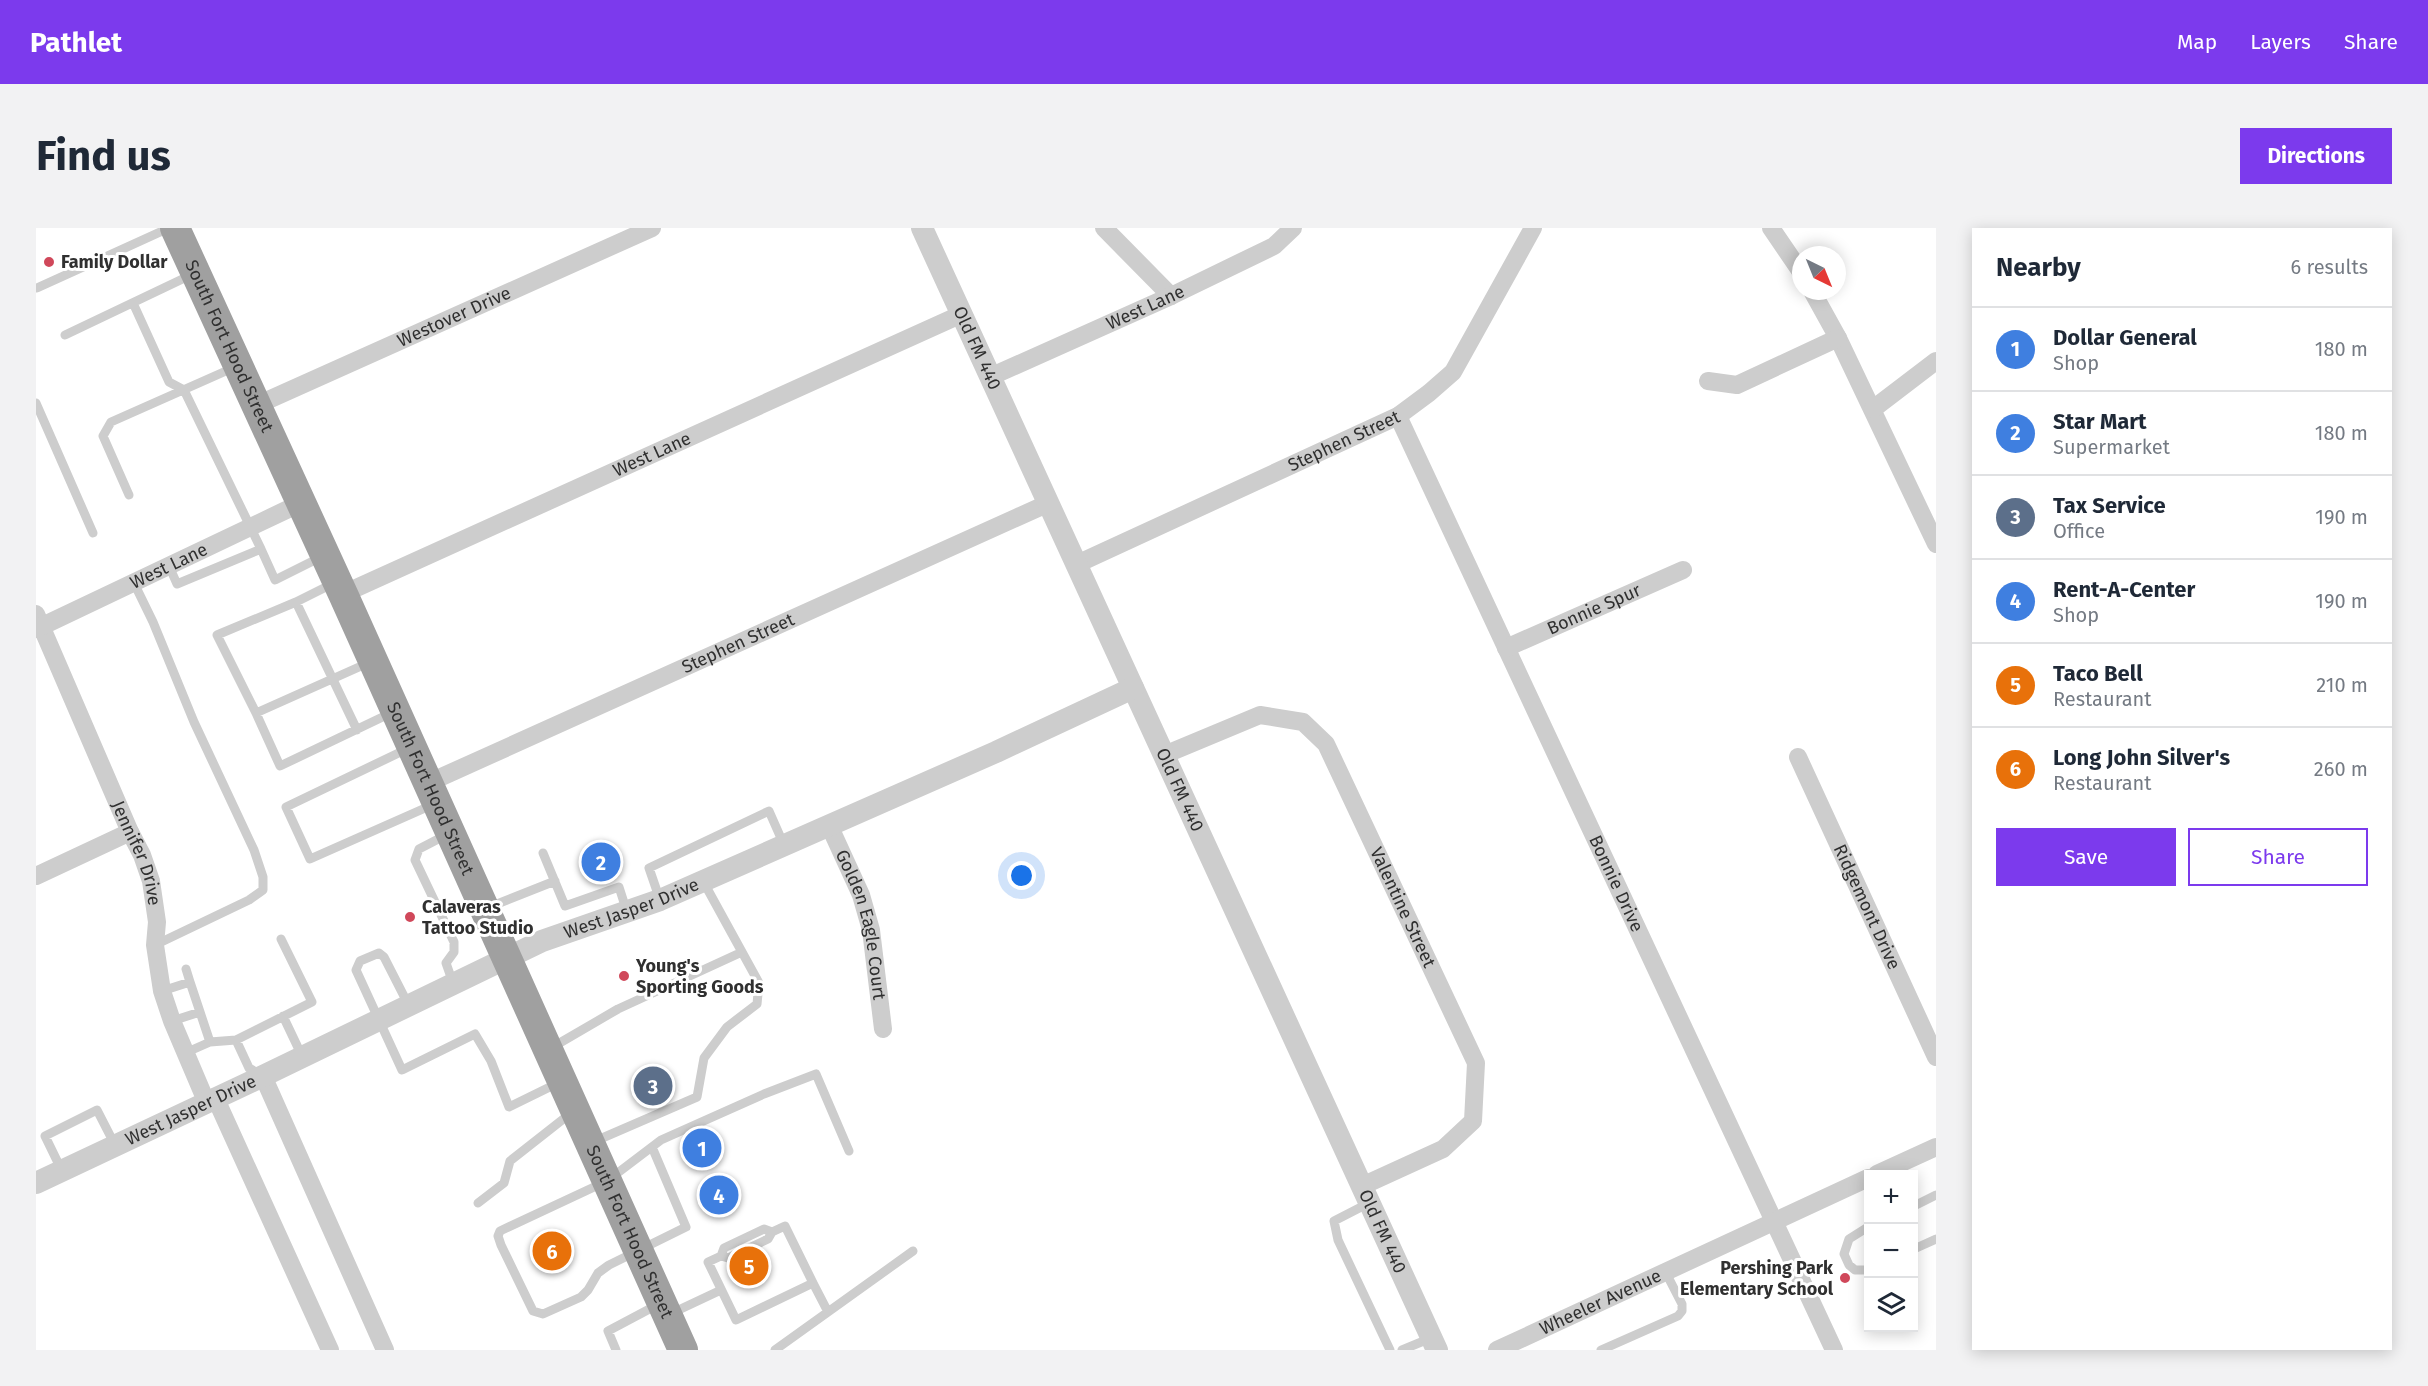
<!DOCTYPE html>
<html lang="en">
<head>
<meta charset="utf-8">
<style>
	:root { --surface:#fff; --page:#f2f2f3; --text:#1f2937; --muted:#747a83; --line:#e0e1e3; --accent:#7c3aed }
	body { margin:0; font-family:"Fira Sans",sans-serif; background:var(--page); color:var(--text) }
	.controls { position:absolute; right:18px; bottom:18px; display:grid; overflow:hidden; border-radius:0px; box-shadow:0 3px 15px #0003 }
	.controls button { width:54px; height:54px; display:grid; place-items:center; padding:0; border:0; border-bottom:2px solid var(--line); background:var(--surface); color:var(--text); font:30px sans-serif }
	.compass { position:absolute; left:1756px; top:18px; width:54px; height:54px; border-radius:50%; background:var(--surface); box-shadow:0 3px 15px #0003; rotate:137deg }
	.you { position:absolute; left:986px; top:648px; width:21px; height:21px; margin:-15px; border:4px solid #fff; border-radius:50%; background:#1a73e8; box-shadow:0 0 0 9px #1a73e833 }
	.badge { display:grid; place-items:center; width:39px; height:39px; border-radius:50%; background:var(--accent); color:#fff; font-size:20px; font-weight:700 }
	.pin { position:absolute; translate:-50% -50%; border:3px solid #fff; box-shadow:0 2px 6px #0006 }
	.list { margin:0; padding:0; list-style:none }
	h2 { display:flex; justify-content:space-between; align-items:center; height:78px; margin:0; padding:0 24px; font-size:26px }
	h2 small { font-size:20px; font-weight:400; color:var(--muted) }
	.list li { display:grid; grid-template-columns:39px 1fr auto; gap:18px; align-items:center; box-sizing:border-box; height:84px; padding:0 24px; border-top:2px solid var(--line) }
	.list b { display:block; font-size:22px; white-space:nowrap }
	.list p { margin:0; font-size:20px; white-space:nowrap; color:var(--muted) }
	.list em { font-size:20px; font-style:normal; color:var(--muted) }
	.actions { display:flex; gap:12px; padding:18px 24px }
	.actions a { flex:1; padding:14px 0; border:2px solid var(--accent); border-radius:0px; text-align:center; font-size:21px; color:var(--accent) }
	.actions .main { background:var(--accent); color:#fff }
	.icon { flex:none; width:33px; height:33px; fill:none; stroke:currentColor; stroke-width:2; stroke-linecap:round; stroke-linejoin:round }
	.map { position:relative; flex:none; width:1900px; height:1122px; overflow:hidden; border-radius:0px }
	header { display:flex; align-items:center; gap:36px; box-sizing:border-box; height:84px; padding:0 30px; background:var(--accent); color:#fff }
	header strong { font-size:28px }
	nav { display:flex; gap:33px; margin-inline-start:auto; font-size:21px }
	.intro { display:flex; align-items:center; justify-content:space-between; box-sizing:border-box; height:144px; padding:0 36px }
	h1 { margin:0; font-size:42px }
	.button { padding:15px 27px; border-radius:0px; background:var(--accent); color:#fff; font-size:21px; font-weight:700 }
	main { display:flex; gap:36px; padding:0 36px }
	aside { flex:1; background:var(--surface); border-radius:0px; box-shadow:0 3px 15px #0003 }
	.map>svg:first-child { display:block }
</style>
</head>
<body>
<header>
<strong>Pathlet</strong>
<nav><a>Map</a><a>Layers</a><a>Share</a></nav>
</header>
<div class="intro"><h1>Find us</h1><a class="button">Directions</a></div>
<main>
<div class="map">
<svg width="1900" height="1122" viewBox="0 0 1900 1122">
	<rect width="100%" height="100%" fill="#fff"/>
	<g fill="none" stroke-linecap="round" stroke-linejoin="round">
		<path stroke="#cdcdcd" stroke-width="9" d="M 1,60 L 133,0
			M 97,75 L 133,154 L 148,162 L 225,321 L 141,356 L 133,338
			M 29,107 L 157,46
			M 0,175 L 57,305
			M 93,267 L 67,208 L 75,194 L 199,139
			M 225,321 L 239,352 L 285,329
			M 98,355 L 117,394 L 158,494 L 218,622 L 227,649 L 227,662 L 213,672 L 119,717
			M 298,355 L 260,374 L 321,502
			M 332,435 L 220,485 L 244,538 L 355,485
			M 220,485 L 181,407 L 260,374
			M 373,520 L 250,579 L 274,631 L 396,577
			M 410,607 L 383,621 L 379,632 L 418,714 L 418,724 L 410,735 L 417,755
			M 507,625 L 529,678 L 583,659 L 591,684
			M 624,672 L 613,640 L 733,583 L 748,617
			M 451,680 L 519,653
			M 150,741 L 154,754
			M 126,763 L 154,754 L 164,784
			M 372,776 L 348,729 L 343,725 L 324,733 L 320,742 L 366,842 L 439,806 L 455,833 L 473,879 L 524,854
			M 247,788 L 266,828
			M 136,793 L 164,784 L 174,814
			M 515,820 L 582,781 L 706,724
			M 149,825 L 174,814 L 200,812
			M 225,847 L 213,840 L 200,812 L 276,774 L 245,711
			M 557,914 L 661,869 L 668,830 L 691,799 L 721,776 L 723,755 L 667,653
			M 616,919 L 650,999 L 573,1037 L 562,1045 L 552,1062 L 545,1069 L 507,1086 L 497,1083 L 465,1017 L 462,1008 L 464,1003 L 571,953 L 625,912 L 728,866 L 780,846 L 813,923
			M 26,943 L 9,908 L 61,882 L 79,917
			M 442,975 L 468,955 L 474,933 L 535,885
			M 1333,975 L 1298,993 L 1302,1012 L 1354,1122
			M 1878,978 L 1900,967
			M 1832,999 L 1813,1011 L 1808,1026 L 1813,1037 L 1819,1042 L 1832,1042
			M 736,1004 L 728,1001 L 688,1020 L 685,1028 L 672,1034 L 700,1092 L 777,1055 L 792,1084
			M 1878,1021 L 1900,1011
			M 685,1028 L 692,1030 L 732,1011 L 736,1004 L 749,998 L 777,1055
			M 634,1086 L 685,1062
			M 580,1122 L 572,1103 L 621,1077
			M 739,1122 L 877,1023
			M 1366,1122 L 1395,1110
			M 1565,1122 L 1642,1088 L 1646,1083 L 1646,1076 L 1630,1045"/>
		<g stroke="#cdcdcd" stroke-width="18">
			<path d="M 1068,0 L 1135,68"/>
			<path d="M 1735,0 L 1765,44"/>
			<path d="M 1776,63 L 1802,110 L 1900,316"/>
			<path id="s1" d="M 956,148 L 1135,68 L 1238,18 L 1257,0"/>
			<path d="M 1672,153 L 1701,157 L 1802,110"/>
			<path id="s2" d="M 221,177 L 616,0"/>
			<path d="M 1837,181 L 1900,133"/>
			<path id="s3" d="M 1362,188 L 1798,1122"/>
			<path id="s4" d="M 1041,336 L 1362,188 L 1393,165 L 1417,144 L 1497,0"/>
			<path id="s5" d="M 307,366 L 926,86"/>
			<path id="s6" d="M 0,386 L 94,604 L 106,627 L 115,653 L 121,694 L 119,717 L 126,763 L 136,793 L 170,873"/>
			<path id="s7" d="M 0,401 L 265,275"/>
			<path id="s8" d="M 1470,420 L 1647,342"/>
			<path id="s9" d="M 1128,527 L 1224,487 L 1267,494 L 1290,516 L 1440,835 L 1437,893 L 1407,921 L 1326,958"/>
			<path id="s10" d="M 1762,529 L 1900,829"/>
			<path id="s11" d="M 392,555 L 1013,275"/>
			<path id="s12" d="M 793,597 L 825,667 L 835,702 L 847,801"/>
			<path d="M 0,648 L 94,604"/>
			<path d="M 227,848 L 349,1122"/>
			<path d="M 179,869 L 294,1122"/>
			<path d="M 1841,946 L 1900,919"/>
			<path id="s13" d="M 1461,1122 L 1832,950"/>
		</g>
		<g stroke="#cdcdcd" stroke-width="22">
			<path id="s14" d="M 886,0 L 1401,1122"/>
			<path id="s15" d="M 0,955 L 227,848 L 506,713 L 624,672 L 960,524 L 1097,460"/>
		</g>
		<path stroke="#a0a0a0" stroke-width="30" id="s16" d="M 139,0 L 307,366 L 647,1122"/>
	</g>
	<g fill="#d0485a" stroke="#fff" stroke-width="2">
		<circle cx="13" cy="34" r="6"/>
		<circle cx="374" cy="689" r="6"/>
		<circle cx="588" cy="748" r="6"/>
		<circle cx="1809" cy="1050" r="6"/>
	</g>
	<g text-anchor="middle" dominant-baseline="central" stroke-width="6" stroke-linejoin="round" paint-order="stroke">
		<g font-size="18" font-weight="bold" fill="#303030" stroke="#fff" text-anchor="start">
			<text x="25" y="34">Family Dollar</text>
			<text x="386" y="679">Calaveras<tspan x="386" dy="21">Tattoo Studio</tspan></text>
			<text x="600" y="738">Young's<tspan x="600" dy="21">Sporting Goods</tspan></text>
			<text x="1797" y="1040" text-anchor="end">Pershing Park<tspan x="1797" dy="21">Elementary School</tspan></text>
		</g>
		<g font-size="18" fill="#303030" stroke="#fff">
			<text stroke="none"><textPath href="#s1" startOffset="168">West Lane</textPath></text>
			<text stroke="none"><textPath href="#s2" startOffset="216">Westover Drive</textPath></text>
			<text stroke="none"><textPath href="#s16" startOffset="130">South Fort Hood Street</textPath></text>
			<text stroke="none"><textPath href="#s14" startOffset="132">Old FM 440</textPath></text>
			<text stroke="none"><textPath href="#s4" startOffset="294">Stephen Street</textPath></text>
			<text stroke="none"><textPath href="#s5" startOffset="339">West Lane</textPath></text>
			<text stroke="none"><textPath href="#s7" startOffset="147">West Lane</textPath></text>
			<text stroke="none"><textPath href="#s8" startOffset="96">Bonnie Spur</textPath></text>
			<text stroke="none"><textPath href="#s11" startOffset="340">Stephen Street</textPath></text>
			<text stroke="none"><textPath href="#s16" startOffset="616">South Fort Hood Street</textPath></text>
			<text stroke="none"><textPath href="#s14" startOffset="618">Old FM 440</textPath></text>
			<text stroke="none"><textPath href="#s6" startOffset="260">Jennifer Drive</textPath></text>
			<text stroke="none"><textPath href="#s3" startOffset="516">Bonnie Drive</textPath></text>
			<text stroke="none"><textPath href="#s15" startOffset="656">West Jasper Drive</textPath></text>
			<text stroke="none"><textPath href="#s9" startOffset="360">Valentine Street</textPath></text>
			<text stroke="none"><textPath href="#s10" startOffset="165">Ridgemont Drive</textPath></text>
			<text stroke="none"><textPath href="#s12" startOffset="106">Golden Eagle Court</textPath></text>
			<text stroke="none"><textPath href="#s15" startOffset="171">West Jasper Drive</textPath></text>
			<text stroke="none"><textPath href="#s14" startOffset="1104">Old FM 440</textPath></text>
			<text stroke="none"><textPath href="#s16" startOffset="1102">South Fort Hood Street</textPath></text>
			<text stroke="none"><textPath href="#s13" startOffset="114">Wheeler Avenue</textPath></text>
		</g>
	</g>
</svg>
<div class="controls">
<button>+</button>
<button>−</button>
<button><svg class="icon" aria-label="layers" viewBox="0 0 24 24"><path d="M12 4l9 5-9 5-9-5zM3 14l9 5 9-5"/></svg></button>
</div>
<svg class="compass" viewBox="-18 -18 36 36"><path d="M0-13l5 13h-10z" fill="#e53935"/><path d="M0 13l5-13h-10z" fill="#747a83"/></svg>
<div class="you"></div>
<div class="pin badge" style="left:666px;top:920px;background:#3f7fe0">1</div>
<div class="pin badge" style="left:565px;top:634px;background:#3f7fe0">2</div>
<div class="pin badge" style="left:617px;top:858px;background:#5c6f8a">3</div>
<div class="pin badge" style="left:683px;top:967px;background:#3f7fe0">4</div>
<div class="pin badge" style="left:713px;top:1038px;background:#e8710a">5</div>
<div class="pin badge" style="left:516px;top:1023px;background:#e8710a">6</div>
</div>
<aside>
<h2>Nearby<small>6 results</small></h2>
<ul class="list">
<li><span class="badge" style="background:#3f7fe0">1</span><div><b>Dollar General</b><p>Shop</p></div><em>180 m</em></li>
<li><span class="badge" style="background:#3f7fe0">2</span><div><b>Star Mart</b><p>Supermarket</p></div><em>180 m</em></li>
<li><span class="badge" style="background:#5c6f8a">3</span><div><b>Tax Service</b><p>Office</p></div><em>190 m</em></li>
<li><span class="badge" style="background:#3f7fe0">4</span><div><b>Rent-A-Center</b><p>Shop</p></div><em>190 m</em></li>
<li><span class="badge" style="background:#e8710a">5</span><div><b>Taco Bell</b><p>Restaurant</p></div><em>210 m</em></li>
<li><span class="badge" style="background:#e8710a">6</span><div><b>Long John Silver's</b><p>Restaurant</p></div><em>260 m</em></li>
</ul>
<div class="actions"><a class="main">Save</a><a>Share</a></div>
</aside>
</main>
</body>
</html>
